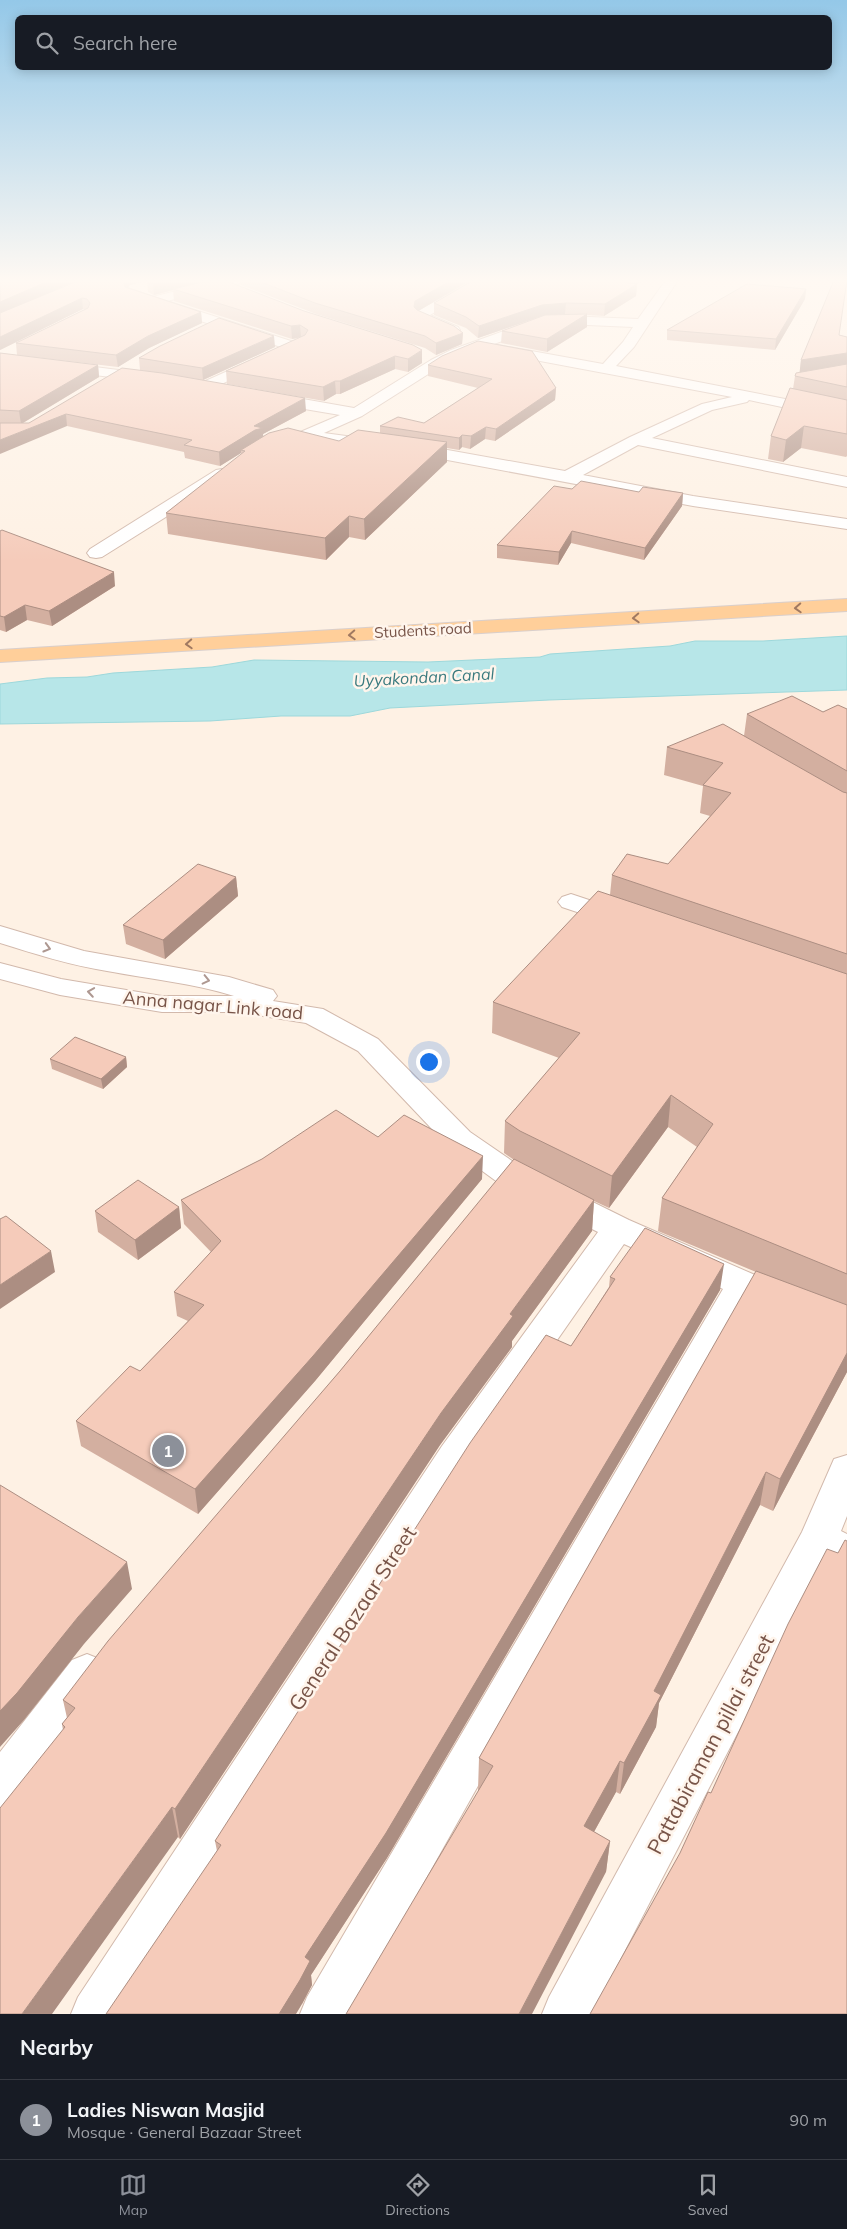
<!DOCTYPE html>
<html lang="en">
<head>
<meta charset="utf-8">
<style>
	:root { --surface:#171b24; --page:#242831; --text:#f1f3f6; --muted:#9ea1a6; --line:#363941; --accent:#8c9099 }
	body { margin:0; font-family:Mulish,sans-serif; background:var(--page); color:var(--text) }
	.you { position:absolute; left:428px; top:1061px; width:18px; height:18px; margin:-12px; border:4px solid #fff; border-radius:50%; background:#1a73e8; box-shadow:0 0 0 8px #1a73e833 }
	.badge { display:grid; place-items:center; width:32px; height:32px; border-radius:50%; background:var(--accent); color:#fff; font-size:16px; font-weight:700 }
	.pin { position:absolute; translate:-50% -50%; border:2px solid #fff; box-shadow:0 1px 5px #0006 }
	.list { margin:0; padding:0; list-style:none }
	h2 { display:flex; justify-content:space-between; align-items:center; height:65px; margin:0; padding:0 20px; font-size:21px }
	h2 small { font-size:16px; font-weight:400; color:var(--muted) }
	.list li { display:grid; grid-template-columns:32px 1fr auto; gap:15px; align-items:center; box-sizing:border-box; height:80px; padding:0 20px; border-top:1px solid var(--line) }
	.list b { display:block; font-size:19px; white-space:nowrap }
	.list p { margin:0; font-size:16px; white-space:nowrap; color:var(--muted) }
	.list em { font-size:16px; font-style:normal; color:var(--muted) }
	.icon { flex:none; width:28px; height:28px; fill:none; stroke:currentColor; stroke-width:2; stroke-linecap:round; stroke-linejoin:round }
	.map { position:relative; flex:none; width:847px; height:2014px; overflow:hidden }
	.search { position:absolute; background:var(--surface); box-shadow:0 2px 12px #0003; left:15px; right:15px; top:15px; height:55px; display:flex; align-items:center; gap:12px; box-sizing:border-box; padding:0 18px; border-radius:8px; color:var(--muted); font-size:19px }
	.sheet { height:145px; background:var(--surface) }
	nav { display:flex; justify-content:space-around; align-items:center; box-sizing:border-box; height:70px; border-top:1px solid var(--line); background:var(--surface); font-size:14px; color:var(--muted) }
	nav a { display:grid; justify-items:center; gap:2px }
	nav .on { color:var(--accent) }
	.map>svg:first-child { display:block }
</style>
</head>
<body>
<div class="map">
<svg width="847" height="2014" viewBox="0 0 847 2014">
	<rect width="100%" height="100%" fill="#fef1e4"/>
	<path fill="#b7e6e8" stroke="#9dd8db" d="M 847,636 L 847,690 L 549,700 L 390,708 L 350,716 L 281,716 L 210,721 L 0,724 L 0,684 L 47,678 L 87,677 L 113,673 L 212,667 L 254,660 L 428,662 L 540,657 L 550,654 L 670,646 L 695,641 L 763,641 Z"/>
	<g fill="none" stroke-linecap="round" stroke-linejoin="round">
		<g stroke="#d2b9ac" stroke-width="2">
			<path id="minor" d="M 221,280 L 242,280 L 240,283 L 167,301 L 297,343 L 299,346 L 297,349 L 287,349 L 148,304 L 146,301 L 148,298 Z
				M 475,280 L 490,280 L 430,315 L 458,327 L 460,330 L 458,333 L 448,333 L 418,320 L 416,317 L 419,310 Z
				M 666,280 L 678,280 L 634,347 L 616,366 L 847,411 L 847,421 L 749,400 L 747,402 L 712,410 L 652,438 L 847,477 L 847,487 L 638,445 L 583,475 L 693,496 L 847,519 L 847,529 L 693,506 L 442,459 L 304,441 L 298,439 L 296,436 L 298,433 L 340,415 L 269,403 L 264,401 L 261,398 L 264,395 L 269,393 L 354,408 L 431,360 L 451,350 L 537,319 L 565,316 L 638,319 ZM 565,324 L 633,327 L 623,342 L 603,364 L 498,345 L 491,349 L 498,353 L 732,397 L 702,404 L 630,437 L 565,471 L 442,449 L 324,433 L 362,416 L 441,366 L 461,356 L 544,326 Z
				M 0,355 L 150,374 L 155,375 L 157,378 L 155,381 L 150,382 L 0,363 Z
				M 261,356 L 268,360 L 266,363 L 211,389 L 201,389 L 199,386 L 201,383 Z
				M 222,469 L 228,470 L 230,474 L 228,478 L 102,557 L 96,558 L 90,557 L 87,553 L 90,549 L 216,470 Z
				M 571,894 L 628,913 L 632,918 L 628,923 L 619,926 L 562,907 L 558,902 L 562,897 Z
				M 0,926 L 84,951 L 229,977 L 273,990 L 277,996 L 273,1001 L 323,1009 L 378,1039 L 470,1132 L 518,1165 L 629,1220 L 755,1275 L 847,1312 L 847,1339 L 750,1301 L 350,2014 L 300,2014 L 307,1997 L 723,1289 L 624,1244 L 468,1468 L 123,2014 L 71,2014 L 78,1997 L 442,1446 L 598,1232 L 496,1181 L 448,1146 L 358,1051 L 306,1023 L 238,1012 L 162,1012 L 60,995 L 0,979 L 0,963 L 61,979 L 162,996 L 234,996 C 193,983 149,979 107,971 C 70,965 35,954 0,943 Z
				M 847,1455 L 847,1516 L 841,1531 L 847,1534 L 847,1571 L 826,1562 L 592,2014 L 542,2014 L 549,1997 L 802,1532 L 834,1459 Z
				M 87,1654 L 102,1660 L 108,1673 L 102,1686 L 15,1802 L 0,1808 L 0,1752 L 72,1660 Z"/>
		</g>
		<g stroke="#d9cfcc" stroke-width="2">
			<path id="major" d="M 847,599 L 847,611 L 0,662 L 0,650 Z"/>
		</g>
		<use href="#minor" fill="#fff" fill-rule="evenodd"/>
		<use href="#major" fill="#ffcf9a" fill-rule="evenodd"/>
	</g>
	<path fill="#d3afa0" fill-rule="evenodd" d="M 0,280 L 78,280 L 31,301 L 80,280 L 149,280 L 130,285 L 128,287 L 201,312 L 202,323 L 149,348 L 118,367 L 17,355 L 16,343 L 85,309 L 83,309 L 0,350 Z
		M 224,280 L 422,363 L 408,372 L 395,369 L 340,394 L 336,394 L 324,401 L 227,384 L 226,371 L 299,338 L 292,339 L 174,301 L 173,290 L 154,295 L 148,292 L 147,281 Z
		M 240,280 L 471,280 L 418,311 L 463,333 L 462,344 L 436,355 L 425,348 L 316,314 L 241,285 Z
		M 474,280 L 644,280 L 637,284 L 636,296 L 604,316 L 587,315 L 587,327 L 547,352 L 501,343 L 502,331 L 543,316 L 478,338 L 466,328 L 434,315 L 434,303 ZM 565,314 L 576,315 L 554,315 Z
		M 806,289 L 805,299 L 775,350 L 667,340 L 667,330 Z
		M 839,335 L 847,337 L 847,456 L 846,457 L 801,448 L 783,462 L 768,459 L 771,436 L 793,389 L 795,376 L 800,372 L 801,360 Z
		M 275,347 L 203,380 L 306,411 L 263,434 L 263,436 L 339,441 L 380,433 L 380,426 L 424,423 L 478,388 L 428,376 L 428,365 L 556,388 L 555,400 L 495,441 L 485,439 L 470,449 L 462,447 L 459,450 L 447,448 L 447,462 L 365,540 L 349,537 L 326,560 L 168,534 L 166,513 L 241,455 L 241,453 L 220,466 L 185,458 L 184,452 L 67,426 L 0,423 L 0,353 L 98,365 L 99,377 L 23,423 L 29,423 L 140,370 L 139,358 Z
		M 572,489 L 639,492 L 683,493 L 682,506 L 644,560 L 571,543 L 558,565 L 497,558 L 497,545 Z
		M 0,531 L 115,586 L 52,626 L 27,620 L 6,632 L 0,630 Z
		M 847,709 L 847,1372 L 773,1511 L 760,1505 L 659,1703 L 656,1727 L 620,1794 L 616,1792 L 594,1832 L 610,1841 L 606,1872 L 478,1790 L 479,1758 L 756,1272 L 658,1231 L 662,1198 L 697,1147 L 668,1127 L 609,1208 L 594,1201 L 592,1231 L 512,1341 L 512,1347 L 440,1445 L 180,1839 L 63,1730 L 62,1724 L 67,1718 L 63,1700 L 340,1371 L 514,1160 L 504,1153 L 505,1121 L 559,1058 L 492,1033 L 493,1002 L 610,895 L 612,875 L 668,864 L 710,816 L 700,813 L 703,786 L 664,775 L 667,747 L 744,736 L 747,714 L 823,712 Z
		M 236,877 L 238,896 L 165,959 L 126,944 L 123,925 Z
		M 126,1057 L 127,1067 L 103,1089 L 52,1069 L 50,1059 Z
		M 378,1137 L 482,1179 L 315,1381 L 198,1514 L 81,1446 L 76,1421 L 140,1371 L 188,1321 L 177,1316 L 174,1292 L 211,1252 L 184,1224 L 181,1200 Z
		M 179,1207 L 181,1228 L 138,1260 L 98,1232 L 95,1211 Z
		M 610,1277 L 720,1290 L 387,1858 L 311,1975 L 312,1985 L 302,2004 L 217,1851 L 215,1841 L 571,1346 L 609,1287 Z"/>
	<path fill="#ac8e82" d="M 51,280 L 78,280 L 0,314 L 0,302 Z
		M 124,280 L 149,280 L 130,285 L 124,292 L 123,281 Z
		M 169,280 L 214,280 L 173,289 L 173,290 L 154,295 L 153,284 Z
		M 452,280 L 471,280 L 415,313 L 414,307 L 415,301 Z
		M 627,280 L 644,280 L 622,293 L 623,282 Z
		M 637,284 L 636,296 L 604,316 L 605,304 Z
		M 806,289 L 805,299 L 775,350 L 776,339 Z
		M 82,298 L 83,309 L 0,350 L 0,337 Z
		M 566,303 L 565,314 L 542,316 L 478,338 L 479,326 L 542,305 Z
		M 201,312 L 202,323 L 149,348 L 118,367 L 116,355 L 148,336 Z
		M 587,314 L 587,327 L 547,352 L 547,339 Z
		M 300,325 L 301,337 L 292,339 L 291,326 Z
		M 463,333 L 462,344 L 436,355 L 436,343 Z
		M 274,336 L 275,347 L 203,380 L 202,368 Z
		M 422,350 L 422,363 L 408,372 L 408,359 Z
		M 847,353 L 847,371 L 799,377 L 801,360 Z
		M 395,356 L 395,369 L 340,394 L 340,381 Z
		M 98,365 L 99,377 L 21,424 L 19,411 Z
		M 335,381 L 336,394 L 324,401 L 323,387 Z
		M 556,388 L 555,400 L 495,441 L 496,429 Z
		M 305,398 L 306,411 L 263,434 L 264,441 L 241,450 L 241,453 L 220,466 L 219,452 L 254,426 Z
		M 66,414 L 67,426 L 0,454 L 0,440 Z
		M 804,426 L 801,448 L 783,462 L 786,440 Z
		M 486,427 L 485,439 L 470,449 L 471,436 Z
		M 462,435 L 462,447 L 459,450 L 459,438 Z
		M 447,442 L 447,462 L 365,540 L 364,519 Z
		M 683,493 L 682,506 L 644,560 L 645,548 Z
		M 349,516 L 349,537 L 326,560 L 325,538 Z
		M 572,531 L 571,543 L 558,565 L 559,552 Z
		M 114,572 L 115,586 L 52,626 L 49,611 Z
		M 25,605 L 27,620 L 6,632 L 4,617 Z
		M 236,877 L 238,896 L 165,959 L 163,940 Z
		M 126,1057 L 127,1067 L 103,1089 L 101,1079 Z
		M 671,1095 L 668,1127 L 609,1208 L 612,1176 Z
		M 483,1156 L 482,1179 L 315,1381 L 198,1514 L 195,1489 Z
		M 594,1200 L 592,1231 L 512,1341 L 512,1347 L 440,1445 L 180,1839 L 175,1809 L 441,1413 L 510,1314 Z
		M 179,1207 L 181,1228 L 138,1260 L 135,1240 Z
		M 51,1251 L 55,1272 L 0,1309 L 0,1285 Z
		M 724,1264 L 720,1290 L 387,1858 L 311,1975 L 312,1985 L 302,2004 L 296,2014 L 279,2014 L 305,1957 Z
		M 847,1349 L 847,1372 L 773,1511 L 780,1479 Z
		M 766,1472 L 760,1505 L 659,1703 L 656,1727 L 620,1794 L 624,1763 L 654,1691 Z
		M 127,1562 L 132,1589 L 84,1644 L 24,1720 L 0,1747 L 0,1711 L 78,1617 Z
		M 620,1761 L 616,1792 L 580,1857 L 584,1826 Z
		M 172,1807 L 178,1837 L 52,2014 L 22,2014 Z
		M 610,1841 L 606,1872 L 532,2014 L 519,2014 Z"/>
	<path fill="#f5cbba" stroke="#ac8e82" d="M 0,280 L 51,280 L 0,302 Z
		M 80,280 L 124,280 L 123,281 L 125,287 L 201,312 L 148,336 L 116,355 L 16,343 L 88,308 L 90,303 L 87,299 L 82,298 L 0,337 L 0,313 Z
		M 151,280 L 169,280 L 153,284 L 147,281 Z
		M 211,280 L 224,280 L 304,311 L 413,345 L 422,350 L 408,359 L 395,356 L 340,381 L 335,381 L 323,387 L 226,371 L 305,335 L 308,330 L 300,325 L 291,326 L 173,289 Z
		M 256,280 L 452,280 L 415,301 L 414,307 L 417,310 L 454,326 L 463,333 L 436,343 L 425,336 L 315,303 Z
		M 474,280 L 627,280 L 623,282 L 637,284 L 605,304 L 566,303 L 542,305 L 479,326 L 466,317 L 434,303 Z
		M 834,280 L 847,280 L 839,335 L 847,337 L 847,353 L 801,360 Z
		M 747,284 L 806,289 L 776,339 L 667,330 Z
		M 587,314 L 547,339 L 502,331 L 545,315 Z
		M 219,318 L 274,336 L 202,368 L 139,358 L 160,346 Z
		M 478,341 L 532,351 L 556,388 L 496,429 L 486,427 L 471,436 L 462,435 L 459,438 L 380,426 L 398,417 L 424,423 L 492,379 L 428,365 L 442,356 Z
		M 0,353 L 98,365 L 19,411 L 0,410 Z
		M 847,364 L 847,387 L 795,376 L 796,373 Z
		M 122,368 L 162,373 L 305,398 L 254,426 L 263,428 L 255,430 L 219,452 L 184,445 L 192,440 L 66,414 L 0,440 L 0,423 L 29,423 Z
		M 790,388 L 847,400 L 847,434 L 804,426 L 786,440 L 771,436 Z
		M 288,428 L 339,441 L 358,430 L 447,442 L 364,519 L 349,516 L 325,538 L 166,513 L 245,451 L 241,450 L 269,433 Z
		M 581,481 L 639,492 L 643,487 L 683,493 L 645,548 L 572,531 L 559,552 L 497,545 L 554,486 L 572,489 Z
		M 2,530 L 114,572 L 49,611 L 25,605 L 4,617 L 0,616 L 0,531 Z
		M 792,696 L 823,712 L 838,705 L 847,709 L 847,771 L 747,714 Z
		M 723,724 L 843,792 L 847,793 L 847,954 L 612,875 L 627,854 L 668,864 L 731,793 L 703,785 L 723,763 L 667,747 Z
		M 198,864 L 236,877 L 163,940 L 123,925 Z
		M 598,891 L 847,974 L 847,1274 L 662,1198 L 713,1124 L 671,1095 L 612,1176 L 520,1131 L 505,1121 L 580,1033 L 493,1002 Z
		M 75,1037 L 126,1057 L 101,1079 L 50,1059 Z
		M 336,1110 L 378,1137 L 404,1115 L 483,1156 L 313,1356 L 195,1489 L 76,1421 L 130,1366 L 140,1371 L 204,1305 L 174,1292 L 221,1241 L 181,1200 L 262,1159 Z
		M 514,1159 L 594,1200 L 510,1314 L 513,1316 L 441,1413 L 175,1809 L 172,1807 L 22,2014 L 0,2014 L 0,1808 L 65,1727 L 62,1724 L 75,1708 L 63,1700 L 108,1641 L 340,1371 Z
		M 138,1180 L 179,1207 L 135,1240 L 95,1211 Z
		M 6,1216 L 51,1251 L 0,1285 L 0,1219 Z
		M 645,1228 L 724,1264 L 386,1833 L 305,1957 L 310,1961 L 300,1980 L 279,2014 L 106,2014 L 221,1845 L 215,1841 L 470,1443 L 546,1335 L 571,1346 L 615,1279 L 610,1277 Z
		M 756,1271 L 847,1305 L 847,1353 L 780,1479 L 766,1472 L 654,1691 L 661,1695 L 624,1763 L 620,1761 L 584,1826 L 610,1841 L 519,2014 L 346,2014 L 493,1766 L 479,1758 Z
		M 0,1485 L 127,1562 L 78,1617 L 17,1693 L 0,1711 Z
		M 845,1540 L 847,1541 L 847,2014 L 590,2014 L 680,1853 L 708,1792 L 711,1793 L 788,1624 L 827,1549 L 838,1553 Z"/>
	<defs><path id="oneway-chevron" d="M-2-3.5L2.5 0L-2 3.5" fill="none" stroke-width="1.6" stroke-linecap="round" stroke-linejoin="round" transform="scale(1.25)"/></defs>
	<g stroke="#a07961">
		<use href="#oneway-chevron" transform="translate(798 608) rotate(177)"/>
		<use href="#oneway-chevron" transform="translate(636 618) rotate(177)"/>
		<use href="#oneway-chevron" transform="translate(352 635) rotate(177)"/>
		<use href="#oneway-chevron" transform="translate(189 644) rotate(177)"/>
	</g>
	<g stroke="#ae9891">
		<use href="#oneway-chevron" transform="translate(47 948) rotate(16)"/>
		<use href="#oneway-chevron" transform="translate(206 980) rotate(13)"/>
		<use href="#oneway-chevron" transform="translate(91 992) rotate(-171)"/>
	</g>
	<linearGradient id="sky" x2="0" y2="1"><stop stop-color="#94c8e8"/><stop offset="0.5" stop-color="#fff9f3"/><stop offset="1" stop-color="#fff9f3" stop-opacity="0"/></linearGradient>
	<rect width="847" height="562" fill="url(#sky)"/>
	<g text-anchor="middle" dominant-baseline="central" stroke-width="5" stroke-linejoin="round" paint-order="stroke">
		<g font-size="15" fill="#785448" stroke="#fff5ec">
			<text transform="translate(423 630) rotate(-3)">Students road</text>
		</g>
		<g font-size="16" font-style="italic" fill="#3a7a7e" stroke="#fff5ec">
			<text transform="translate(424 677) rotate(-3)">Uyyakondan Canal</text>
		</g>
		<g font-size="18" fill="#785448" stroke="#fff5ec">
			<text transform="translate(213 1005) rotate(5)">Anna nagar Link road</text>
		</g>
		<g font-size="21" fill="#785448" stroke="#fff5ec">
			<text transform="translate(352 1618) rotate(-57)">General Bazaar Street</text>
			<text transform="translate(710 1744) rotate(-62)">Pattabiraman pillai street</text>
		</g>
	</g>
</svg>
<div class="you"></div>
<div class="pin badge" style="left:168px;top:1451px">1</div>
<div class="search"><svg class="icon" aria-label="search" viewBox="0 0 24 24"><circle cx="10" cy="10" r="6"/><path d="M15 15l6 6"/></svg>Search here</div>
</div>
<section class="sheet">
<h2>Nearby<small></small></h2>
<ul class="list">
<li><span class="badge">1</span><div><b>Ladies Niswan Masjid</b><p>Mosque · General Bazaar Street</p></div><em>90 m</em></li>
</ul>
</section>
<nav>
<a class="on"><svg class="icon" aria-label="map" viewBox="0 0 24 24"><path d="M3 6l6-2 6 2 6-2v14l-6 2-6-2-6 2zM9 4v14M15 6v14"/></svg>Map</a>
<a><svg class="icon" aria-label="directions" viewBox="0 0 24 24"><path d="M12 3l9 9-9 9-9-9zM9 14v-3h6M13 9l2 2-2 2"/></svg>Directions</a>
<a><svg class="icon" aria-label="saved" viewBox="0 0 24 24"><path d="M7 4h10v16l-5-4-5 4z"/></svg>Saved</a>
</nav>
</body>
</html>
